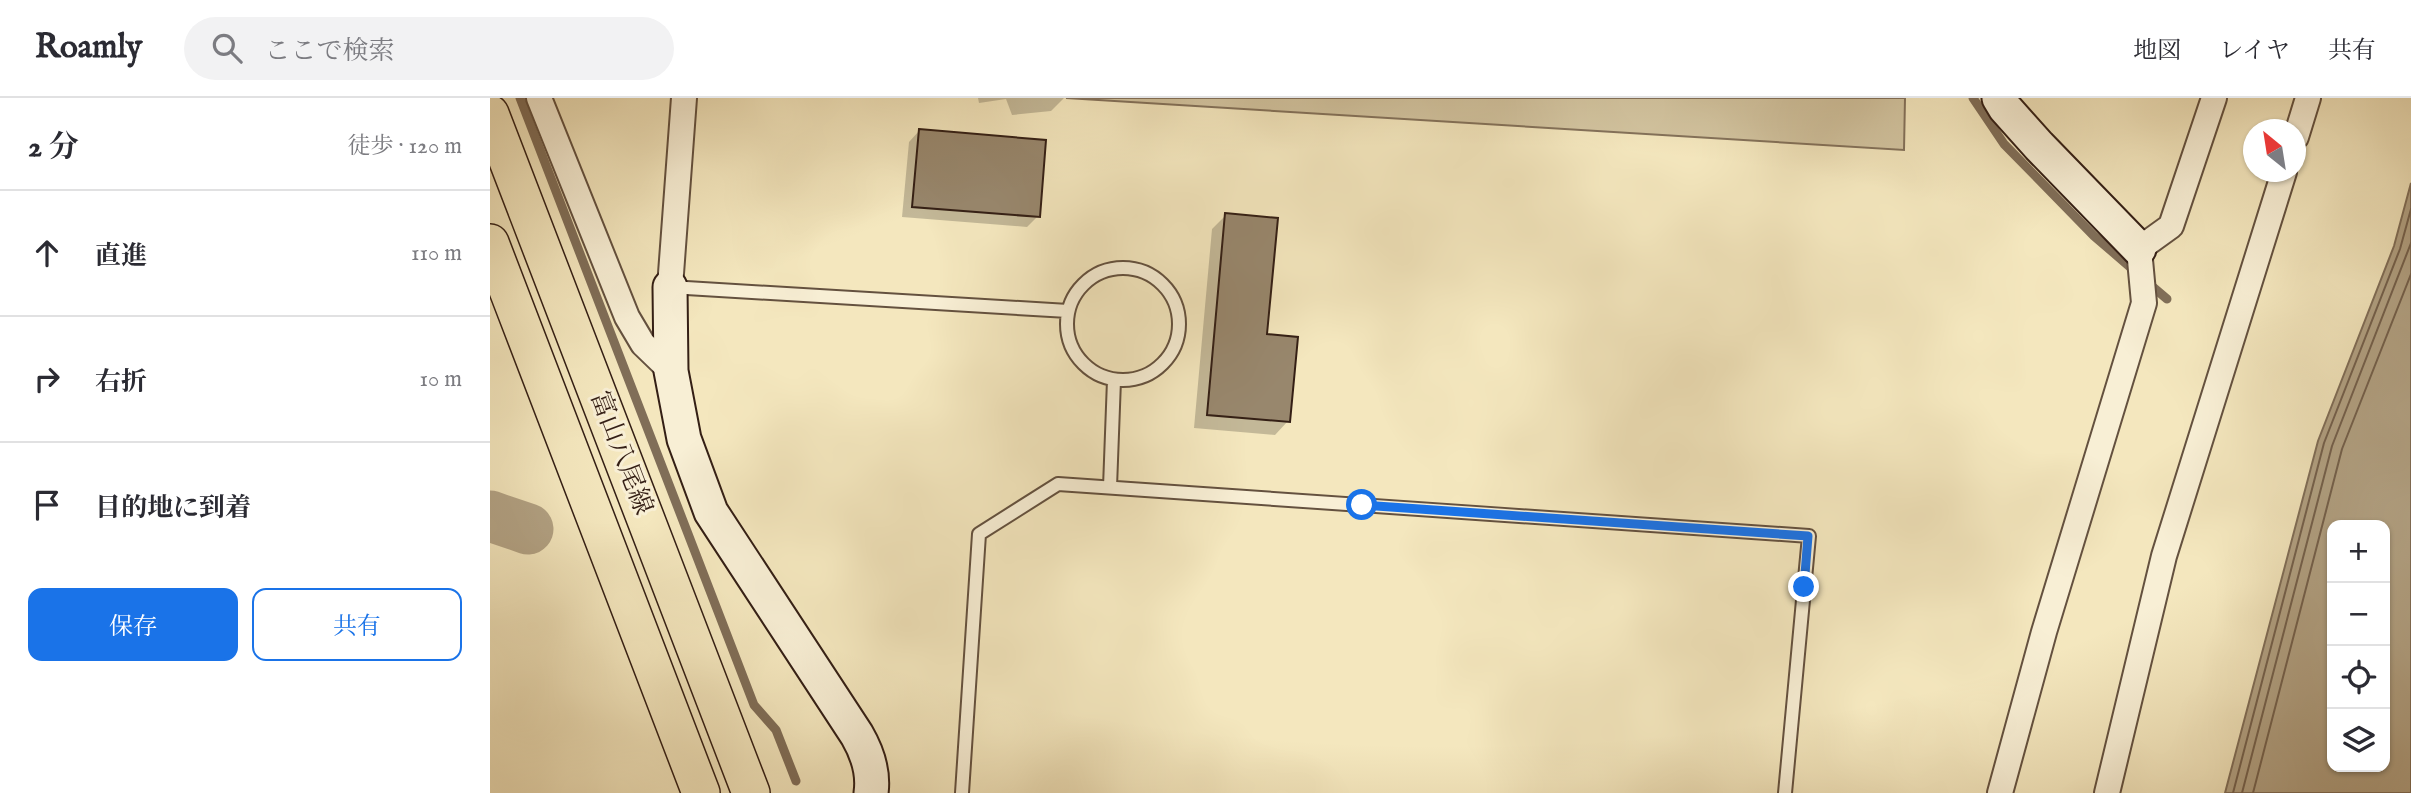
<!DOCTYPE html>
<html lang="ja">
<head>
<meta charset="utf-8">
<style>
	:root { --surface:#fff; --page:#f2f2f3; --text:#2b2b33; --muted:#7c7c81; --line:#e1e1e2; --accent:#1a73e8 }
	body { margin:0; font-family:"IM FELL English","Noto Serif JP",serif; background:var(--page); color:var(--text) }
	.controls { position:absolute; right:21px; bottom:21px; display:grid; overflow:hidden; border-radius:14px; box-shadow:0 2px 5px #0004 }
	.controls button { width:63px; height:63px; display:grid; place-items:center; padding:0; border:0; border-bottom:2px solid var(--line); background:var(--surface); color:var(--text); font:35px sans-serif }
	.compass { position:absolute; left:1753px; top:21px; width:63px; height:63px; border-radius:50%; background:var(--surface); box-shadow:0 2px 5px #0004; rotate:330deg }
	.stop { position:absolute; width:21px; height:21px; margin:-16px; border:5px solid #1a73e8; border-radius:50%; background:#fff }
	.stop.end { background:#1a73e8; border-color:#fff; box-shadow:0 2px 7px #0008 }
	.list { margin:0; padding:0; list-style:none }
	h2 { display:flex; justify-content:space-between; align-items:center; height:91px; margin:0; padding:0 28px; font-size:30px }
	h2 small { font-size:23px; font-weight:400; color:var(--muted) }
	.list li { display:grid; grid-template-columns:46px 1fr auto; gap:21px; align-items:center; box-sizing:border-box; height:126px; padding:0 28px; border-top:2px solid var(--line) }
	.list b { display:block; font-size:26px; white-space:nowrap }
	.list em { font-size:23px; font-style:normal; color:var(--muted) }
	.actions { display:flex; gap:14px; padding:21px 28px }
	.actions a { flex:1; padding:16px 0; border:2px solid var(--accent); border-radius:14px; text-align:center; font-size:24px; color:var(--accent) }
	.actions .main { background:var(--accent); color:#fff }
	.icon { flex:none; width:38px; height:38px; fill:none; stroke:currentColor; stroke-width:2; stroke-linecap:round; stroke-linejoin:round }
	.map { position:relative; flex:none; width:1921px; height:695px; overflow:hidden }
	header { display:flex; align-items:center; gap:42px; box-sizing:border-box; height:98px; padding:0 35px; background:var(--surface); border-bottom:2px solid var(--line) }
	header strong { font-size:33px }
	nav { display:flex; gap:38px; margin-inline-start:auto; font-size:24px }
	.search { width:490px; height:63px; background:var(--page); display:flex; align-items:center; gap:18px; box-sizing:border-box; padding:0 24px; border-radius:38px; color:var(--muted); font-size:26px }
	main { display:flex }
	aside { flex:1; background:var(--surface) }
	.map>svg:first-child { display:block }
</style>
</head>
<body>
<header>
<strong>Roamly</strong>
<div class="search"><svg class="icon" aria-label="search" viewBox="0 0 24 24"><circle cx="10" cy="10" r="6"/><path d="M15 15l6 6"/></svg>ここで検索</div>
<nav><a>地図</a><a>レイヤ</a><a>共有</a></nav>
</header>
<main>
<aside>
<h2>2 分<small>徒歩 · 120 m</small></h2>
<ul class="list">
<li><svg class="icon" aria-label="ahead" viewBox="0 0 24 24"><path d="M12 20V5M6 11l6-6 6 6"/></svg><div><b>直進</b></div><em>110 m</em></li>
<li><svg class="icon" aria-label="right" viewBox="0 0 24 24"><path d="M7 20v-9h11M14 6l5 5-5 5"/></svg><div><b>右折</b></div><em>10 m</em></li>
<li><svg class="icon" aria-label="arrive" viewBox="0 0 24 24"><path d="M6 21V4h12l-3 4 3 4H6"/></svg><div><b>目的地に到着</b></div></li>
</ul>
<div class="actions"><a class="main">保存</a><a>共有</a></div>
</aside>
<div class="map">
<svg width="1921" height="695" viewBox="0 0 1921 695">
	<rect width="100%" height="100%" fill="#f4e7be"/>
	<filter id="stains"><feTurbulence type="fractalNoise" baseFrequency=".00286" numOctaves="4"/><feColorMatrix values="0 0 0 0 .2 0 0 0 0 .09 0 0 0 0 .02 0 0 0 .5 -.17"/></filter>
	<radialGradient id="worn" r=".72"><stop offset=".6" stop-color="#630" stop-opacity="0"/><stop offset="1" stop-color="#630" stop-opacity=".3"/></radialGradient>
	<path fill="#d3c5a1" stroke="#84725b" stroke-width="2" d="M 576,0 L 1415,0 L 1414,52 Z"/>
	<path fill="#b3a385" stroke="#806e58" stroke-width="2" fill-rule="evenodd" d="M 1921,85 L 1921,695 L 1735,695 L 1828,343 L 1904,148 ZM 1842,427 L 1895,427 L 1895,669 L 1842,669 Z"/>
	<path fill="#0003" d="M 488,0 L 574,0 L 561,13 L 522,17 L 516,1 L 489,5 Z
		M 429,33 L 548,118 L 537,129 L 412,119 L 419,44 Z
		M 736,117 L 775,237 L 798,323 L 785,337 L 704,330 L 722,131 Z"/>
	<g fill="none" stroke-linecap="round" stroke-linejoin="round">
		<path stroke="#74614d" stroke-width="2" d="M 1743,695 L 1834,345 L 1910,151 L 1921,111
			M 1752,695 L 1842,348 L 1921,145
			M 1763,695 L 1852,351 L 1921,176"/>
		<path stroke="#806e58" stroke-width="9" d="M 30,0 L 264,607 L 286,632 L 306,683
			M 1483,0 L 1514,46 L 1604,138 L 1647,175
			M 1657,184 L 1677,201"/>
		<path stroke="#b3a385" stroke-width="51" d="M 0,418 L 38,431"/>
	</g>
	<path fill="#98876d" stroke="#341f15" stroke-width="2" d="M 429,31 L 556,42 L 550,119 L 422,109 Z
		M 735,115 L 788,120 L 777,236 L 808,239 L 800,324 L 717,317 Z"/>
	<g fill="none" stroke-linecap="round" stroke-linejoin="round">
		<g stroke="#64513f" stroke-width="16">
			<path id="lane" d="M577 226a56 56 0 1 1 112 0a56 56 0 1 1-112 0Z
				M 180,189 L 578,213
				M 620,389 L 624,282
				M 472,695 L 489,436 L 568,386 L 1319,438 L 1295,695"/>
		</g>
		<g stroke="#64513f" stroke-width="28">
			<path id="street" d="M 49,0 L 137,219 L 153,246 L 181,273
				M 1806,39 L 1818,0
				M 180,189 L 194,0
				M 1510,695 L 1554,534 L 1654,205 L 1649,151 L 1681,128 L 1724,0
				M 1617,695 L 1674,458 L 1794,74"/>
		</g>
		<g stroke="#341f15" stroke-width="37">
			<path id="secondary" d="M 1509,0 L 1515,10 L 1549,48 L 1649,151
				M 180,189 L 181,273 L 194,341 L 221,414 L 367,637 C 378,656 384,674 381,695"/>
		</g>
		<g stroke="#341f15" stroke-width="40">
			<path id="primary" d="M 0,16 L 261,695
				M 0,145 L 211,695"/>
		</g>
		<use href="#lane" stroke="#f8efd5" stroke-width="12"/>
		<use href="#street" stroke="#f8efd5" stroke-width="24"/>
		<use href="#secondary" stroke="#f8efd5" stroke-width="33"/>
		<use href="#primary" stroke="#f4e7be" stroke-width="37"/>
	</g>
	<g fill="none" stroke-linecap="round" stroke-linejoin="round">
		<path stroke="#1a73e8" stroke-width="9" d="M 872,407 L 1318,438 L 1314,489"/>
	</g>
	<g text-anchor="middle" dominant-baseline="central" stroke-width="6" stroke-linejoin="round" paint-order="stroke">
		<g font-size="26" fill="#341f15" stroke="#f8efd5">
			<text transform="translate(131 355) rotate(69)">富山八尾線</text>
		</g>
	</g>
	<rect width="100%" height="100%" filter="url(#stains)"/>
	<rect width="100%" height="100%" fill="url(#worn)"/>
</svg>
<div class="controls">
<button>+</button>
<button>−</button>
<button><svg class="icon" aria-label="locate" viewBox="0 0 24 24"><circle cx="12" cy="12" r="6"/><path d="M12 2v4M12 18v4M2 12h4M18 12h4"/></svg></button>
<button><svg class="icon" aria-label="layers" viewBox="0 0 24 24"><path d="M12 4l9 5-9 5-9-5zM3 14l9 5 9-5"/></svg></button>
</div>
<svg class="compass" viewBox="-18 -18 36 36"><path d="M0-13l5 13h-10z" fill="#e53935"/><path d="M0 13l5-13h-10z" fill="#7c7c81"/></svg>
<div class="stop" style="left:872px;top:407px"></div>
<div class="stop end" style="left:1314px;top:489px"></div>
</div>
</main>
</body>
</html>
